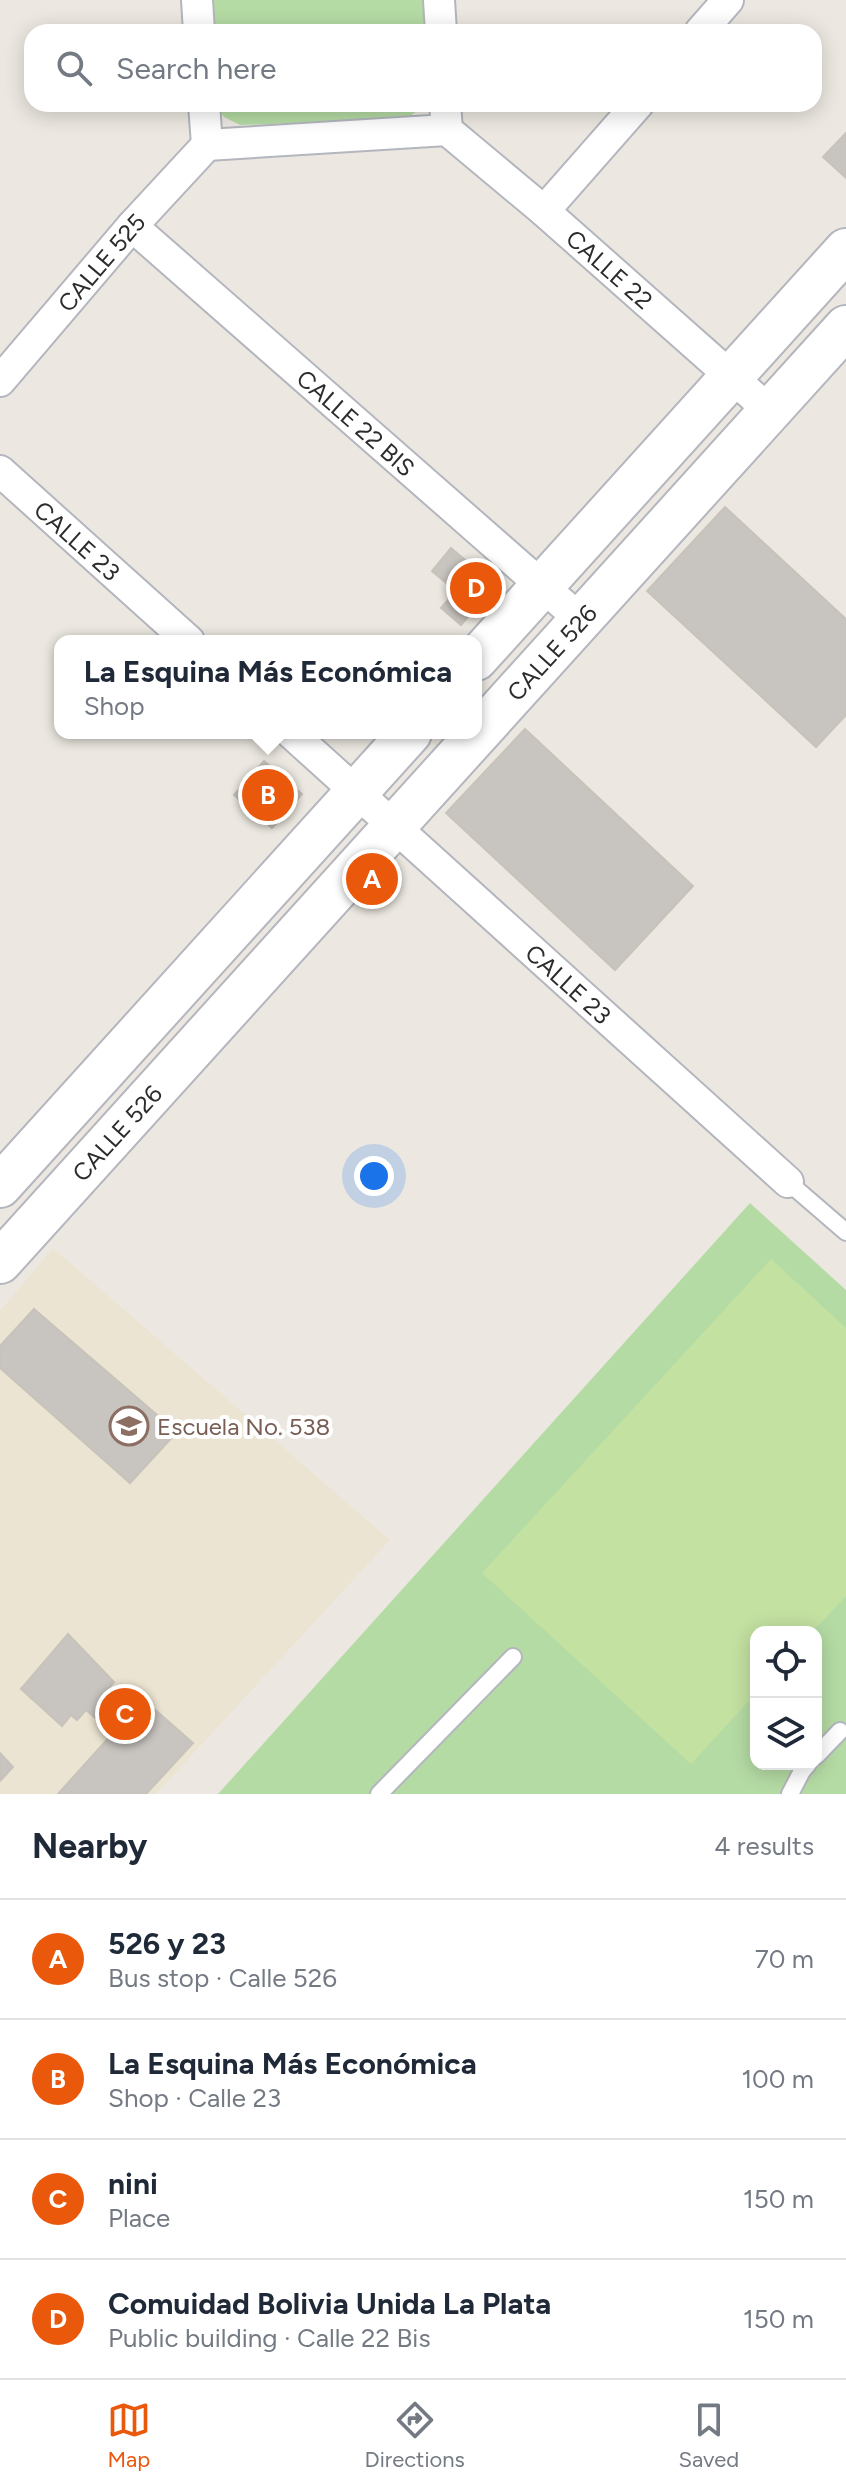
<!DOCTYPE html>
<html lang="en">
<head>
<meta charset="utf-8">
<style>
	:root { --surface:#fff; --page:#f2f2f3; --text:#1f2937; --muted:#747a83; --line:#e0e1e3; --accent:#ea580c }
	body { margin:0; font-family:Figtree,sans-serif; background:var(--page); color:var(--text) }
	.controls { position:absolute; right:24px; bottom:24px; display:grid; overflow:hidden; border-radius:16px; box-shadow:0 4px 20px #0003 }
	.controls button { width:72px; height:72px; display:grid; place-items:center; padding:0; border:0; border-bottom:2px solid var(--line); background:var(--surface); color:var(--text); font:40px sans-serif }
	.you { position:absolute; left:374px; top:1176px; width:28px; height:28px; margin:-20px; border:6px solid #fff; border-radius:50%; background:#1a73e8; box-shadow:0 0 0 12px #1a73e833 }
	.badge { display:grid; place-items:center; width:52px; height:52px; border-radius:50%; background:var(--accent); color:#fff; font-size:26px; font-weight:700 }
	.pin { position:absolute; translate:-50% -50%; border:4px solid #fff; box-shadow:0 2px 8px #0006 }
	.popup { position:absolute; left:54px; top:635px; width:428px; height:104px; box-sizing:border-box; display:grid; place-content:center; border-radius:16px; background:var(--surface); filter:drop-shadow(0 2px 6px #0005); font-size:26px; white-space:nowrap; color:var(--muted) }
	.popup b { font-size:30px; color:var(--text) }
	.popup::after { content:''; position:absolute; left:50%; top:100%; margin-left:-16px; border:16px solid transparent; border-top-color:var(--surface) }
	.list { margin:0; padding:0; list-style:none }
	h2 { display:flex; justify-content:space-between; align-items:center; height:104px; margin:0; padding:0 32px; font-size:34px }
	h2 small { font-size:26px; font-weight:400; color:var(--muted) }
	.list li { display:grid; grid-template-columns:52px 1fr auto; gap:24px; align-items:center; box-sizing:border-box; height:120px; padding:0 32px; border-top:2px solid var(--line) }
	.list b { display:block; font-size:30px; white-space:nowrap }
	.list p { margin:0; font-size:26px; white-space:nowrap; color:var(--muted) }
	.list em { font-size:26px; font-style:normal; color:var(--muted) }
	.icon { flex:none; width:44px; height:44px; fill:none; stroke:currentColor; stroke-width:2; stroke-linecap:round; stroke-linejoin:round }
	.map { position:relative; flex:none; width:846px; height:1794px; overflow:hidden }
	.search { position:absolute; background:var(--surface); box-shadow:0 4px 20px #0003; left:24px; right:24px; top:24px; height:88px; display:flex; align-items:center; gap:20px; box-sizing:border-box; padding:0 28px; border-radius:24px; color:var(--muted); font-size:30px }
	.sheet { height:584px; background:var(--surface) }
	nav { display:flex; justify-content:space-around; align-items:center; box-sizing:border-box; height:112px; border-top:2px solid var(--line); background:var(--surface); font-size:22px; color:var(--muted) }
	nav a { display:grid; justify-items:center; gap:4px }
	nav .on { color:var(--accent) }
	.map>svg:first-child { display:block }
</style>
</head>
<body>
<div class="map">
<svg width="846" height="1794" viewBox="0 0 846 1794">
	<rect width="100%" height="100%" fill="#ece8e1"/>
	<path fill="#ebe4d2" d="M 53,1248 L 390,1540 L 156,1794 L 0,1794 L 0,1311 Z"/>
	<path fill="#b5dba4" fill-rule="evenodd" d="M 205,0 L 428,0 L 429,32 L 208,32 Z
		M 214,104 L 425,104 L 407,119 L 240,125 L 224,117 Z
		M 750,1203 L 846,1290 L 846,1794 L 218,1794 ZM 756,1632 L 816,1632 L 816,1764 L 756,1764 Z"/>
	<path fill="#c3e1a1" d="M 771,1259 L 846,1328 L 846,1596 L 812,1632 L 756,1632 L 756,1693 L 691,1764 L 482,1573 Z"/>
	<path fill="#c8c4bf" stroke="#c7c3ba" stroke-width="2" d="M 846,133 L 846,178 L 823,157 Z
		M 725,507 L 846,619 L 846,715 L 816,747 L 647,591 Z
		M 451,548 L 477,570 L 484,598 L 461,625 L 441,608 L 456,591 L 432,571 Z
		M 525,729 L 693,886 L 615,970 L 446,813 Z
		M 264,761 L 302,794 L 272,828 L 234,795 Z
		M 34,1309 L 177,1432 L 130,1483 L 0,1368 L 0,1346 Z
		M 68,1634 L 114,1682 L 107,1690 L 132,1713 L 144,1700 L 193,1743 L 146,1794 L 58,1794 L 113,1733 L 86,1710 L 77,1720 L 71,1715 L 62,1726 L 21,1689 Z
		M 0,1753 L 13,1767 L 0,1781 Z"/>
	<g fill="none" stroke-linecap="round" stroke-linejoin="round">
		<g stroke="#b4b6be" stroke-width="20">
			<path id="service" d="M 788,1182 L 846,1232
				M 816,1756 L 840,1731
				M 379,1794 L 513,1657
				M 790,1794 L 802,1771 L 808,1764"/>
		</g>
		<g stroke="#b4b6be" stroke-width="34">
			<g id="minor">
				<path d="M 197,0 L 199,32"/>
				<path d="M 439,0 L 441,32"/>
				<path d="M 700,32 L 728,0"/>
				<path d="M 204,104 L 207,145 L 447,130 L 445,104"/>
				<path id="s1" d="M 447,130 L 544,211 L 770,411"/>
				<path d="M 544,211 L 638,104"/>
				<path id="s2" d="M 132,226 L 581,620"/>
				<path id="s3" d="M 0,381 L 132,226 L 207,145"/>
				<path id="s4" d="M 0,471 L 189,641"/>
				<path id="s5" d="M 291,733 L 788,1182"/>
			</g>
		</g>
		<g stroke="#b4b6be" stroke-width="46">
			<g id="secondary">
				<path d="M 476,659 L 846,250"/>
				<path d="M 0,1186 L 410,733"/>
				<path id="s6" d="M 0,1262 L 846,327"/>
			</g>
		</g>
		<use href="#service" stroke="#fff" stroke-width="16"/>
		<use href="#minor" stroke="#fff" stroke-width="30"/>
		<use href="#secondary" stroke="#fff" stroke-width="42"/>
	</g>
	<defs>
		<g id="school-ring" transform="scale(2)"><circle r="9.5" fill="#fff" stroke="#8d6e63" stroke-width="1.5"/><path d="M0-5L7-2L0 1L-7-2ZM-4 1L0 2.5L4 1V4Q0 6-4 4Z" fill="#8d6e63"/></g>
	</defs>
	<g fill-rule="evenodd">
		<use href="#school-ring" x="129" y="1426"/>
	</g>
	<g text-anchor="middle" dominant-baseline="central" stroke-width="8" stroke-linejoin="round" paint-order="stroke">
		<g font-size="24" fill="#2c2c2c" stroke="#fff">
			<text stroke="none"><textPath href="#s3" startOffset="156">CALLE 525</textPath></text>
			<text stroke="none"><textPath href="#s1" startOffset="214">CALLE 22</textPath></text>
			<text stroke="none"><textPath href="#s2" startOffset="298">CALLE 22 BIS</textPath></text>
			<text stroke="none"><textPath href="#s4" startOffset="104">CALLE 23</textPath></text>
			<text stroke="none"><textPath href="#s6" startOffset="822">CALLE 526</textPath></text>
			<text stroke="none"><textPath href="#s5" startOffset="374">CALLE 23</textPath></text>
			<text stroke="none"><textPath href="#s6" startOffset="174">CALLE 526</textPath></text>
		</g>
		<g font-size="24" fill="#785e54" stroke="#fff" text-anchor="start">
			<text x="157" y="1426">Escuela No. 538</text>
		</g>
	</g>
</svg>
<div class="controls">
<button><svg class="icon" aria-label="locate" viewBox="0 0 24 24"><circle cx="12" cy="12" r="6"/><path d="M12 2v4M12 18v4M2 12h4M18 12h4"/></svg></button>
<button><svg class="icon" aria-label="layers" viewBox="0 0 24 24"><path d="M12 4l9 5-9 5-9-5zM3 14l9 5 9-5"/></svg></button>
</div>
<div class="you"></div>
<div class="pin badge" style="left:372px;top:879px">A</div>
<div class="pin badge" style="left:268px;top:795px">B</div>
<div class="popup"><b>La Esquina Más Económica</b>Shop</div>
<div class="pin badge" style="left:125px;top:1714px">C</div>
<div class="pin badge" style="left:476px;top:588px">D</div>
<div class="search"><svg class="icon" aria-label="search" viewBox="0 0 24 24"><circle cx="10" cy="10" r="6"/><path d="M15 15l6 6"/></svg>Search here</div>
</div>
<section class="sheet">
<h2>Nearby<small>4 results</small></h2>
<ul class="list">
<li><span class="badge">A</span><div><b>526 y 23</b><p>Bus stop · Calle 526</p></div><em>70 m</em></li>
<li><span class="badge">B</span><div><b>La Esquina Más Económica</b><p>Shop · Calle 23</p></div><em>100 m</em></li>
<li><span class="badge">C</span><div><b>nini</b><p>Place</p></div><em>150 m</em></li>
<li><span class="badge">D</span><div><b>Comuidad Bolivia Unida La Plata</b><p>Public building · Calle 22 Bis</p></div><em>150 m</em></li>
</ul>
</section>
<nav>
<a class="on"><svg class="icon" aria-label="map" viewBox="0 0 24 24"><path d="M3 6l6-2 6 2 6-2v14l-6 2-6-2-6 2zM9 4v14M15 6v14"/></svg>Map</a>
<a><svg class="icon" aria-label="directions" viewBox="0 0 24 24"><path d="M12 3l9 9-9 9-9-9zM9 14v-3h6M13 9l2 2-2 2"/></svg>Directions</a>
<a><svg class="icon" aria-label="saved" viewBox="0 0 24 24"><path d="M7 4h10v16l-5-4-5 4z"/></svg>Saved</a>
</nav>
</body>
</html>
